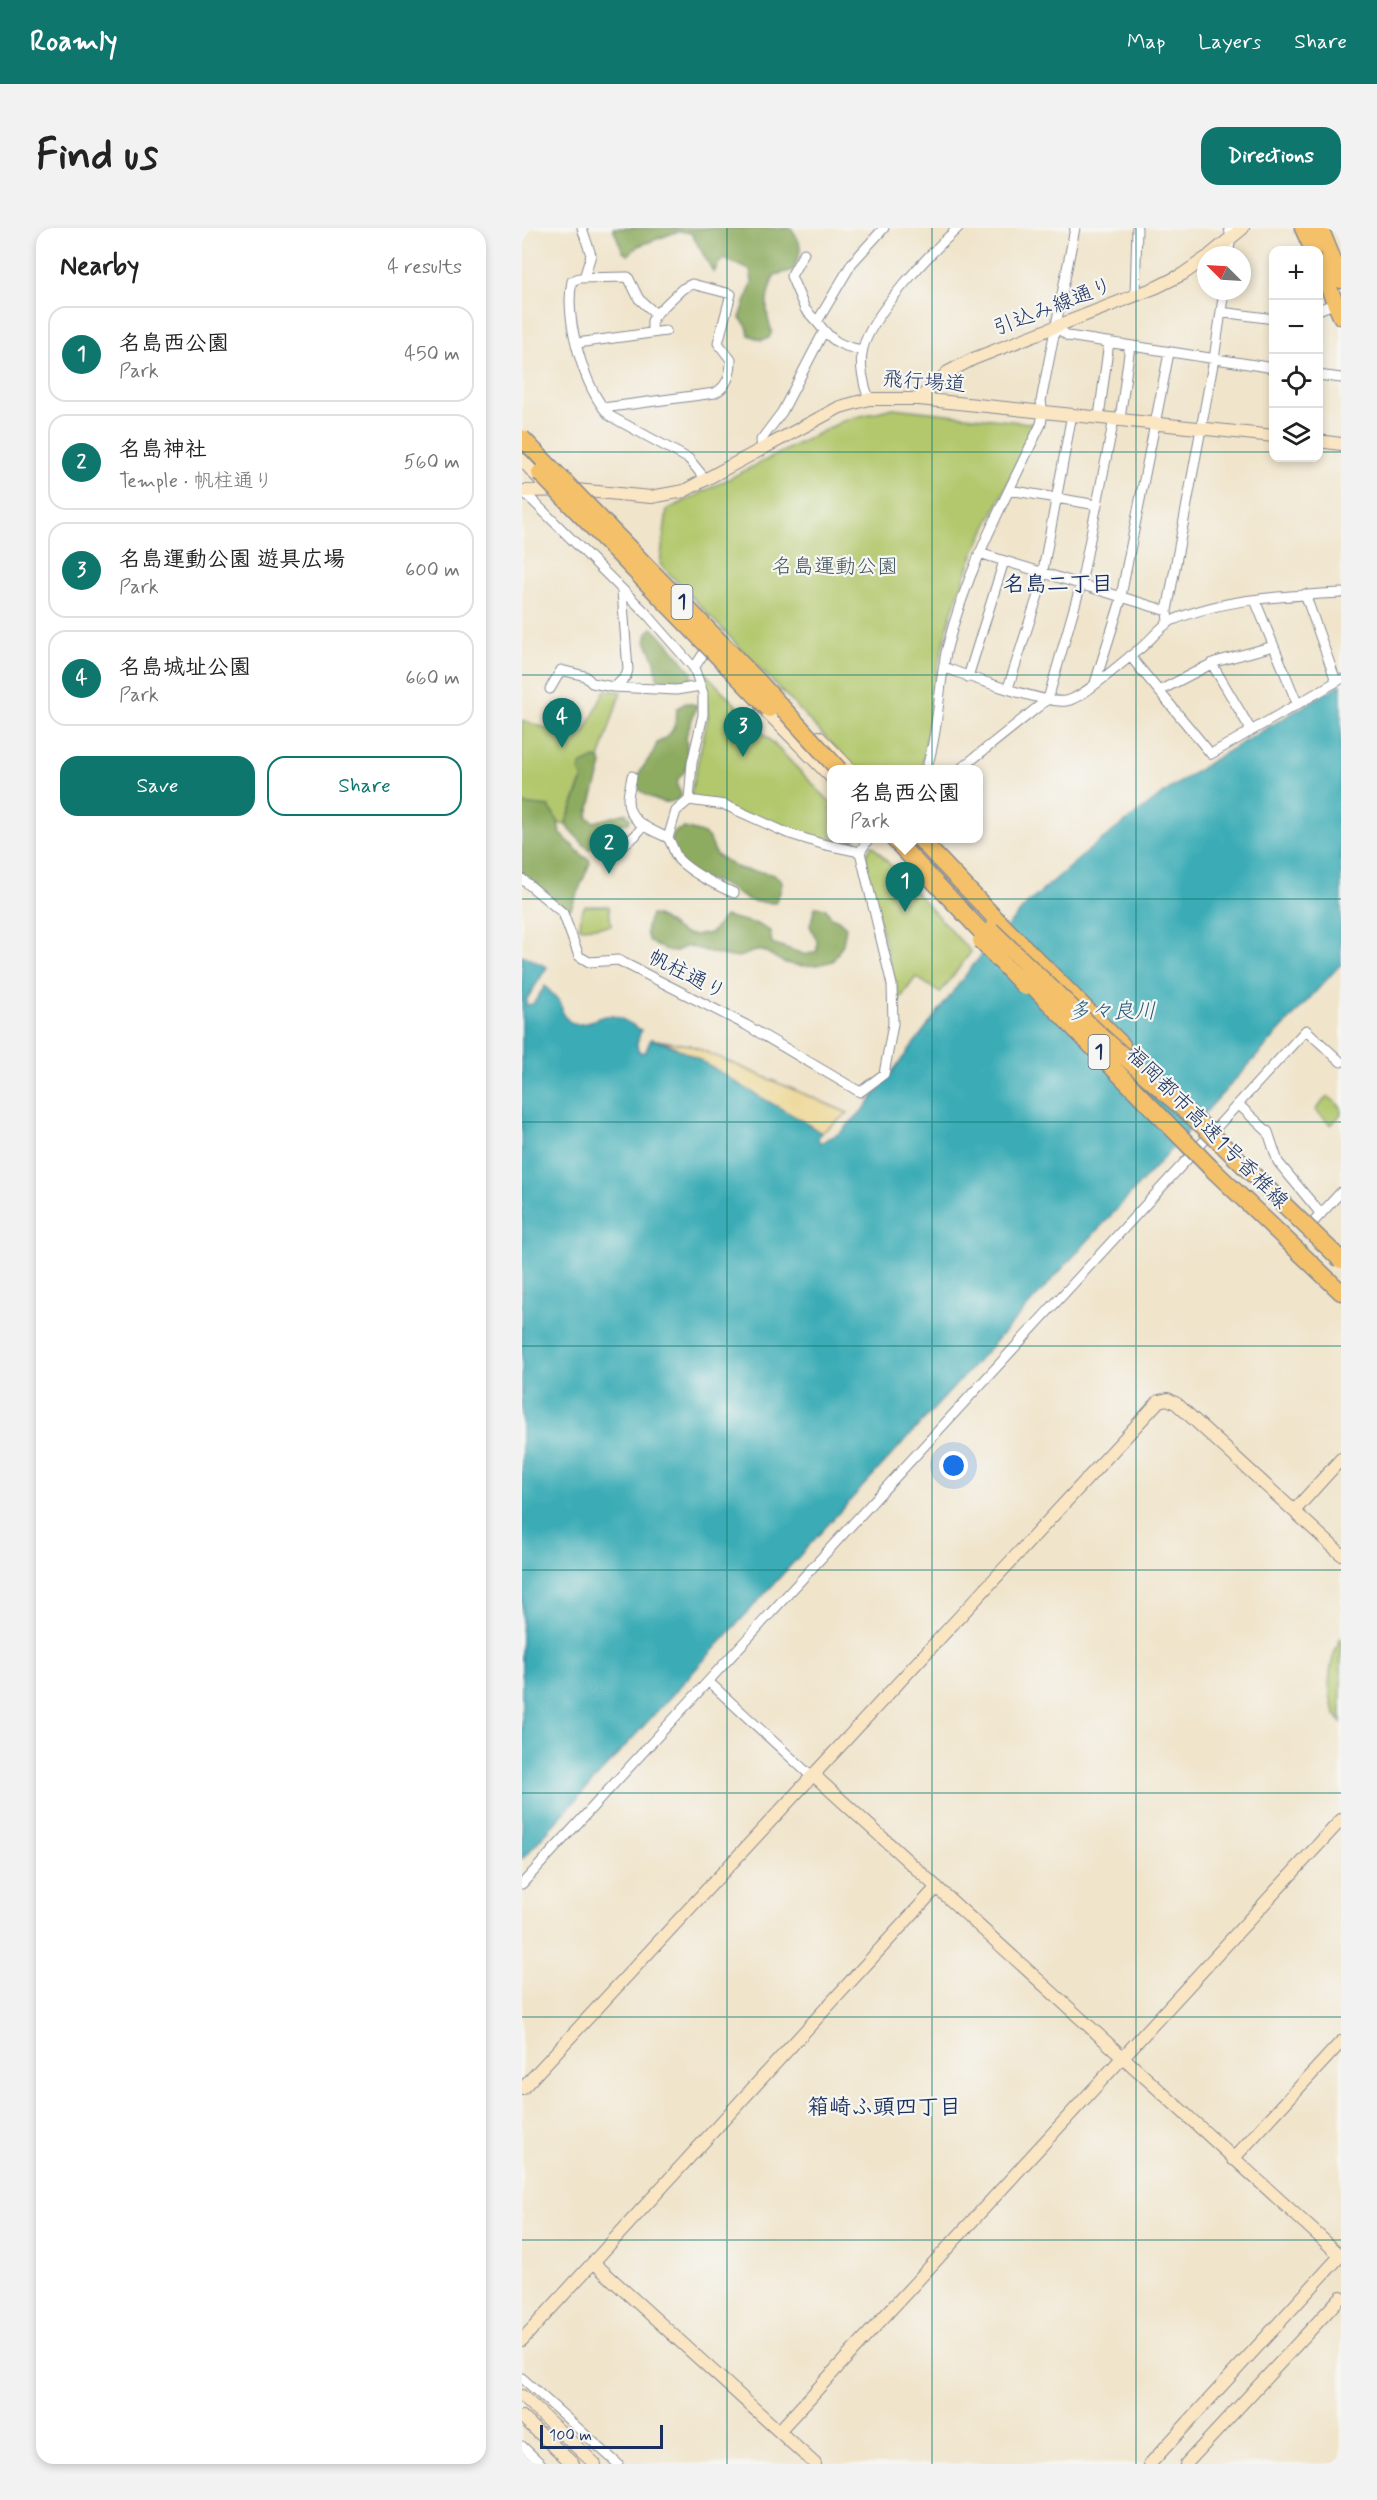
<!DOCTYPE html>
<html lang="en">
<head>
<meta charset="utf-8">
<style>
	:root { --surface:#fff; --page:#f2f2f2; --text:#222; --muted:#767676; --line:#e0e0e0; --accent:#0f766e }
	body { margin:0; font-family:Mynerve,"Klee One",sans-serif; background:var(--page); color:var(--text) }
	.controls { position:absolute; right:18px; top:18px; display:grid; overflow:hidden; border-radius:12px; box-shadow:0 3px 9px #0003 }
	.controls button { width:54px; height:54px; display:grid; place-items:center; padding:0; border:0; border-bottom:2px solid var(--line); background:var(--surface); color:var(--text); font:30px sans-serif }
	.compass { position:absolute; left:675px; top:18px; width:54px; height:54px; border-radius:50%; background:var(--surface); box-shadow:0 3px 9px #0003; rotate:294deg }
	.scale { position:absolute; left:18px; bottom:15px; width:123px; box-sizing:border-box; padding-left:6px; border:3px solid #1b2f5e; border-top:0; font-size:16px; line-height:21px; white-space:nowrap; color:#1b2f5e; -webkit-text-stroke:4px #f6f6f2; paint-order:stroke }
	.you { position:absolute; left:432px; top:1238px; width:21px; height:21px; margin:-15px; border:4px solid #fff; border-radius:50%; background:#1a73e8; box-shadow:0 0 0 9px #1a73e833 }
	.badge { display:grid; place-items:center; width:39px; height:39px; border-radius:50%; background:var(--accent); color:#fff; font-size:20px; font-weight:700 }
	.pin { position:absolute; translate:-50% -50px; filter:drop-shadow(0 2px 3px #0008) }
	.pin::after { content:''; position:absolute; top:32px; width:21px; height:18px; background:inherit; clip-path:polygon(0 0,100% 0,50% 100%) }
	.popup { position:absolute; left:305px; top:537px; width:156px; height:78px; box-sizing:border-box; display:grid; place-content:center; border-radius:12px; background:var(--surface); filter:drop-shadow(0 2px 4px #0005); font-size:20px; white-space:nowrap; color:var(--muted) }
	.popup b { font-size:22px; color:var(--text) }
	.popup::after { content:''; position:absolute; left:50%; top:100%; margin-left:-12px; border:12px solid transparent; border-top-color:var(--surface) }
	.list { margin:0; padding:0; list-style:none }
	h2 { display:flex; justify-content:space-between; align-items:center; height:78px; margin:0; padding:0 24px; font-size:26px }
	h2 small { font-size:20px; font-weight:400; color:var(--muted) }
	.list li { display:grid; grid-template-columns:39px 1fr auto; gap:18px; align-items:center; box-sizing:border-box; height:96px; margin:0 12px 12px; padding:0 12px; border:2px solid var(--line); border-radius:18px }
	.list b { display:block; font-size:22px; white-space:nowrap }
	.list p { margin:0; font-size:20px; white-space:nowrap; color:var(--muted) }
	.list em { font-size:20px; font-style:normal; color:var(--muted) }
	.actions { display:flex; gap:12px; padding:18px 24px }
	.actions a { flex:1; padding:14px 0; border:2px solid var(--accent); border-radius:18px; text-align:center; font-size:21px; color:var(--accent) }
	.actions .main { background:var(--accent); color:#fff }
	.icon { flex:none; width:33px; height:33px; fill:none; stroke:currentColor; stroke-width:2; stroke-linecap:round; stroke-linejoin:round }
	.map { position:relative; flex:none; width:819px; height:2236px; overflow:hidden; border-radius:18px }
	header { display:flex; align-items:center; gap:36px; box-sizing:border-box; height:84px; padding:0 30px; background:var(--accent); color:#fff }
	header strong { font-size:28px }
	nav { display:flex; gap:33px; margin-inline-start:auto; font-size:21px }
	.intro { display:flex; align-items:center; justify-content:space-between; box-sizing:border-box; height:144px; padding:0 36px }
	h1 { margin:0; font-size:42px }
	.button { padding:15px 27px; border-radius:18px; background:var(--accent); color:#fff; font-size:21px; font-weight:700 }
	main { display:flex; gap:36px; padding:0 36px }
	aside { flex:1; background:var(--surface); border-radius:18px; box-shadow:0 3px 9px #0003 }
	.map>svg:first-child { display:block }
</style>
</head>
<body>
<header>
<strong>Roamly</strong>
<nav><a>Map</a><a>Layers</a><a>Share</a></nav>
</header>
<div class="intro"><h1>Find us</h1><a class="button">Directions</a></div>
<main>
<aside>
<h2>Nearby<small>4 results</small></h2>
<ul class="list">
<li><span class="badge">1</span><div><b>名島西公園</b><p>Park</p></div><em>450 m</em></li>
<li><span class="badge">2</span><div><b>名島神社</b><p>Temple · 帆柱通り</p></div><em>560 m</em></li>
<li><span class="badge">3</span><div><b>名島運動公園 遊具広場</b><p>Park</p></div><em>600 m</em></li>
<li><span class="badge">4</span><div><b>名島城址公園</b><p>Park</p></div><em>660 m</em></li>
</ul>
<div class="actions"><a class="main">Save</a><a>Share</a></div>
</aside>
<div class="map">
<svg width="819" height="2236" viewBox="0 0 819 2236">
	<rect width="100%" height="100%" fill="#f6f6f2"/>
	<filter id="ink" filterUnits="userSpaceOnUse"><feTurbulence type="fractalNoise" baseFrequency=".0167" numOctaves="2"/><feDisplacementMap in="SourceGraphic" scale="12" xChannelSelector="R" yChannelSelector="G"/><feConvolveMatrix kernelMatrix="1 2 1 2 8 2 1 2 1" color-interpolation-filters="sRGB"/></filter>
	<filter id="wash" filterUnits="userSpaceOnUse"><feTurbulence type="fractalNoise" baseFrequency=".008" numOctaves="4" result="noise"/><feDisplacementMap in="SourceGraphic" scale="24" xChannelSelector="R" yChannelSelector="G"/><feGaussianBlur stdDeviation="1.35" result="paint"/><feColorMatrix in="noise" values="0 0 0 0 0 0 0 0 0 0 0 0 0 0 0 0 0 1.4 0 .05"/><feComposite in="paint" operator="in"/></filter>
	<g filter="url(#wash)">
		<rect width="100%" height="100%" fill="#f0e4ca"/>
		<path fill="#b3c86d" stroke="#677c66" stroke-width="1.5" d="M 371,180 L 515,196 L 452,324 L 429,386 L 414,446 L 400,541 L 334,541 L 138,336 L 145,282 L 323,192 Z
			M 181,443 L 309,575 L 310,610 L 333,611 L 324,619 L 302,615 L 168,569 L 186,489 Z
			M 83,462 L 99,464 L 77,531 L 61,550 L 43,597 L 0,582 L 0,492 L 52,510 L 63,504 Z
			M 350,617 L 449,724 L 418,765 L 394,749 L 377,772 L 345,644 L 344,627 Z
			M 63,678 L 87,678 L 89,698 L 58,700 L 59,685 Z
			M 806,868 L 819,879 L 819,886 L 809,897 L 793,882 Z
			M 819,1409 L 819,1495 C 801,1470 806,1435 819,1409 Z"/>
		<path fill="#8eac60" stroke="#546e5f" stroke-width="1.5" d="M 91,0 L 269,0 C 282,18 280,23 271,42 L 253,47 C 243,66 242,84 250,103 L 247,110 L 239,112 L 227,107 L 225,98 L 218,90 L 230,54 L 228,42 L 202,31 L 196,36 L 192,45 L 169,5 L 157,3 L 116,18 L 106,27 L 101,24 Z
			M 130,400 L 147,416 L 170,445 L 169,453 L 151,458 L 140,456 L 135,449 L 133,433 L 124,413 L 125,405 Z
			M 164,475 L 175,477 L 164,508 L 166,529 L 163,543 L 156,551 L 155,558 L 160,567 C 155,573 146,576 138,573 C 91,557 128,540 135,515 C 152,507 154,497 155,480 Z
			M 73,530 L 79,532 L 80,537 L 65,589 L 72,594 L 104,585 L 108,591 L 107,595 L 76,598 L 76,620 L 66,621 L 45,599 L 44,595 L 61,551 L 57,542 L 60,536 Z
			M 0,576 L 27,579 L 36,593 L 38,605 L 62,629 L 67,631 L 68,635 L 49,680 L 44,681 L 0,646 Z
			M 162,600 C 186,606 186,604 194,627 C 202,630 207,636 214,639 C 228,646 250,641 260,653 L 259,662 L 253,675 C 245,674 237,675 230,673 C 218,670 209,659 197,655 C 170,646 135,644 153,603 Z
			M 293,679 L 303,680 L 309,689 L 316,692 L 324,699 L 321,716 L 311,733 C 294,738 279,740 261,734 C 254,731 248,725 241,723 C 229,721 221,731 210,729 C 195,727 179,721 165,718 L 152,724 C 129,718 117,712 129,687 C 140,687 149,699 159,704 C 168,709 180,706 189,705 L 203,688 L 235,696 L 248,703 L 250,715 L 284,727 L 295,723 L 295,713 L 288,698 Z"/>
		<path fill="#eeda9e" stroke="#84847e" stroke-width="1.5" d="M 129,811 L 168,817 L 326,885 L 299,905 L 148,816 Z"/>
		<path fill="#3bacb6" stroke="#2b6e8a" stroke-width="1.5" d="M 819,456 L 819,736 L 0,1631 L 0,727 L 25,739 L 5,771 L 4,777 L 11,776 L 23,758 L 39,775 L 41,787 L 50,796 C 70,797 68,791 83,788 C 95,786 109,796 119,802 L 115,815 L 116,823 L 123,825 L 129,811 C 169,822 200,847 235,867 C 257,880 278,890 299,905 L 296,910 L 298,915 L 318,905 L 343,880 L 452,736 L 505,676 L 574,616 L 646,562 L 693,531 Z"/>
	</g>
	<g filter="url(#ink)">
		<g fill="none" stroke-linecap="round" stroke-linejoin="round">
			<g stroke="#868a94" stroke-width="11">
				<path id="street" d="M 60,0 L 69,27 L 62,50
					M 282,25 L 269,48 L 283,81 L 295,94
					M 706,27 L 709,10 L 707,0
					M 613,68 L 615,0
					M 796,82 L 814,75
					M 699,84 L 752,91
					M 134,86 L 117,71 L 106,49 L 57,50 L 50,53 C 42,91 62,160 88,188 L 167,231 L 184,252
					M 533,98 L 546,108 L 752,140
					M 55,115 L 144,103
					M 340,122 C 317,118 310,113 295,94 L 330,35 L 362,0
					M 796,147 L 819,150
					M 347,171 C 341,156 337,135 341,120 C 350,86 409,24 436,0
					M 81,180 L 193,165 C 206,158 209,146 209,132 L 196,115 L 209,66 L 170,56 L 160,61 L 134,86 L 130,93 L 130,103
					M 577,189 L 587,114
					M 598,191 L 608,118
					M 240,222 L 239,212 L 260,184 L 302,103
					M 487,262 L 575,277
					M 0,266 L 1,263 L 124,385 L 172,440 L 181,465 L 181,487 L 170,535 L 167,572 L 203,577 L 265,605 L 300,616 L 338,624
					M 457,325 L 645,383
					M 783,366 L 814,453
					M 599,368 L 647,125
					M 733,372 L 775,475
					M 646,395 L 645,383 L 692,131 L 702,63
					M 608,428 L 689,526 L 819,451
					M 690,436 L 729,502
					M 422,439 C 444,448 523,476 544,473 C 560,471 600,434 615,423 C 627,415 636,400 649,393 C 701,370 763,368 819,365
					M 172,440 L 187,417
					M 446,449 L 482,333
					M 573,455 L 600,369
					M 93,459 L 104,448 L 106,442 L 100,363
					M 486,460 L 517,364 L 550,186
					M 28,461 L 39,442 L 63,448 L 70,455 L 91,459 L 154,462 L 179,458
					M 637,463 L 693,434 L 752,418
					M 404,542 C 417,503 416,460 425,420 C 445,341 484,269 519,196 L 521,185 L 519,173 L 553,0
					M 437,542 L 526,471 L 559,356 L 592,191
					M 110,548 C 109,556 106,564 106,572 C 106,595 130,602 146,610 C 151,617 152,626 157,632 C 171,646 194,657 212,665
					M 146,610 L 154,583 L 167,572
					M 102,616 L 113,608 L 121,598
					M 0,651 L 41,685 L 57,728 L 67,734 L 96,732 L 224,797 L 338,864 L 362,846 L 371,796 L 370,757 L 338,624 L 347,610
					M 716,876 L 746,904 L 756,934 L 799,986
					M 784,1002 L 819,964
					M 187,1454 L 290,1549
					M 0,1656 L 784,802 L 819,834
					M 0,2150 L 96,2236
					M 0,2218 L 19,2236"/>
			</g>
			<g stroke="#868a94" stroke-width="14">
				<path id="secondary" d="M 688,27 L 721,0
					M 397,171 L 426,144 L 451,131 L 635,59 L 661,46 L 684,30
					M 796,213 L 819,216
					M 0,232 L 21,255
					M 0,263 L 54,262 L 129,269 L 162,263 L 318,179 L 347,171 L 397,171 L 752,208
					M 239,478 L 310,550
					M 297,509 L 329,542
					M 819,1231 L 772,1283 L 655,1176 L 646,1171 L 637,1173 L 294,1544 L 296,1551 L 819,2028
					M 772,1283 L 819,1326
					M 0,1861 L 294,1544
					M 711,1931 L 819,1814
					M 72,2035 L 293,2236
					M 0,2112 L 415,1659
					M 0,2168 L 73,2236
					M 0,2189 L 51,2236
					M 257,2203 L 819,1592
					M 628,2236 L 819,2027
					M 664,2236 L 819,2069"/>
			</g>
			<g stroke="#868a94" stroke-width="19">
				<path id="highway" d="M 781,0 L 791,22
					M 798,0 L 819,52
					M 796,35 L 819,88
					M 397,610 L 476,693 L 600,817
					M 688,939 L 819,1064"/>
			</g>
			<use href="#street" stroke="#fff" stroke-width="9"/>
			<use href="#secondary" stroke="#fbe6c3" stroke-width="12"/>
			<use href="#highway" stroke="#f4c16a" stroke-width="16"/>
			<g stroke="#868a94" stroke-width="19" stroke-linecap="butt">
				<path id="highway-bridge" d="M 0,210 L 235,452 L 317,542
					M 18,245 L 247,481
					M 371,610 L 472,717
					M 469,702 L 579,808 L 683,900 L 819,1032
					M 459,713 L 503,759
					M 500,747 L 688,939"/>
			</g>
			<use href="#highway-bridge" stroke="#f4c16a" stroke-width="16"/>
		</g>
	</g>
	<path fill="none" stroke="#0f766e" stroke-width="1.5" stroke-opacity="0.55" d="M 205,0 L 205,2236M 410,0 L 410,2236M 614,0 L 614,2236M 0,224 L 752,224M 796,224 L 819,224M 0,447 L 819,447M 0,671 L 819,671M 0,894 L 819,894M 0,1118 L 819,1118M 0,1342 L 819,1342M 0,1565 L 819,1565M 0,1789 L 819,1789M 0,2012 L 819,2012"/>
	<g text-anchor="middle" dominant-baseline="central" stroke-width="4.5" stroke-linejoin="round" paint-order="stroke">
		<g fill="#f6f6f2" stroke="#5d6b8a" stroke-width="1.5">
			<rect x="149.5" y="357" width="21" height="34" rx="4.5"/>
			<rect x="566.5" y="807" width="21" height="34" rx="4.5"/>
		</g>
		<g font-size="20" font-weight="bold" fill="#1b2f5e">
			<text x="160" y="374">1</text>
			<text x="577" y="824">1</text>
		</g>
		<g font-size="21" fill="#1b2f5e" stroke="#f6f6f2">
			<text transform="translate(531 79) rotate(-21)">引込み線通り</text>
			<text transform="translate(402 154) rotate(4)">飛行場道</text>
			<text transform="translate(165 747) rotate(27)">帆柱通り</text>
			<text transform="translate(685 900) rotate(45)">福岡都市高速1号香椎線</text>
		</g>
		<g font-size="21" fill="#415562" stroke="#f6f6f2">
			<text x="313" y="339">名島運動公園</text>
		</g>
		<g font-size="22" font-weight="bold" fill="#1b2f5e" stroke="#f6f6f2">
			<text x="536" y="357">名島二丁目</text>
			<text x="362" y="1880">箱崎ふ頭四丁目</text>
		</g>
		<g font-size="22" font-style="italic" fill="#265b7d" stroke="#f6f6f2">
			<text x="590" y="784">多々良川</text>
		</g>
	</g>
</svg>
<div class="controls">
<button>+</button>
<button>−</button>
<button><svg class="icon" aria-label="locate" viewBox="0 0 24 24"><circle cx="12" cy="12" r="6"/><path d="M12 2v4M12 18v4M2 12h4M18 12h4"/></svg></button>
<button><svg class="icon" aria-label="layers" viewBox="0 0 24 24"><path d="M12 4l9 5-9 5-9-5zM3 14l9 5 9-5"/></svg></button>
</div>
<svg class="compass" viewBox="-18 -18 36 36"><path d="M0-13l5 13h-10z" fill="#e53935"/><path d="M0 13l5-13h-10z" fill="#767676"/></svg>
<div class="scale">100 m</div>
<div class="you"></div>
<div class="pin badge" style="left:383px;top:684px">1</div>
<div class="popup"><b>名島西公園</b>Park</div>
<div class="pin badge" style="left:87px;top:646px">2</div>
<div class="pin badge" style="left:221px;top:529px">3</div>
<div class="pin badge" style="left:40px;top:520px">4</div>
</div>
</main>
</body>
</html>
